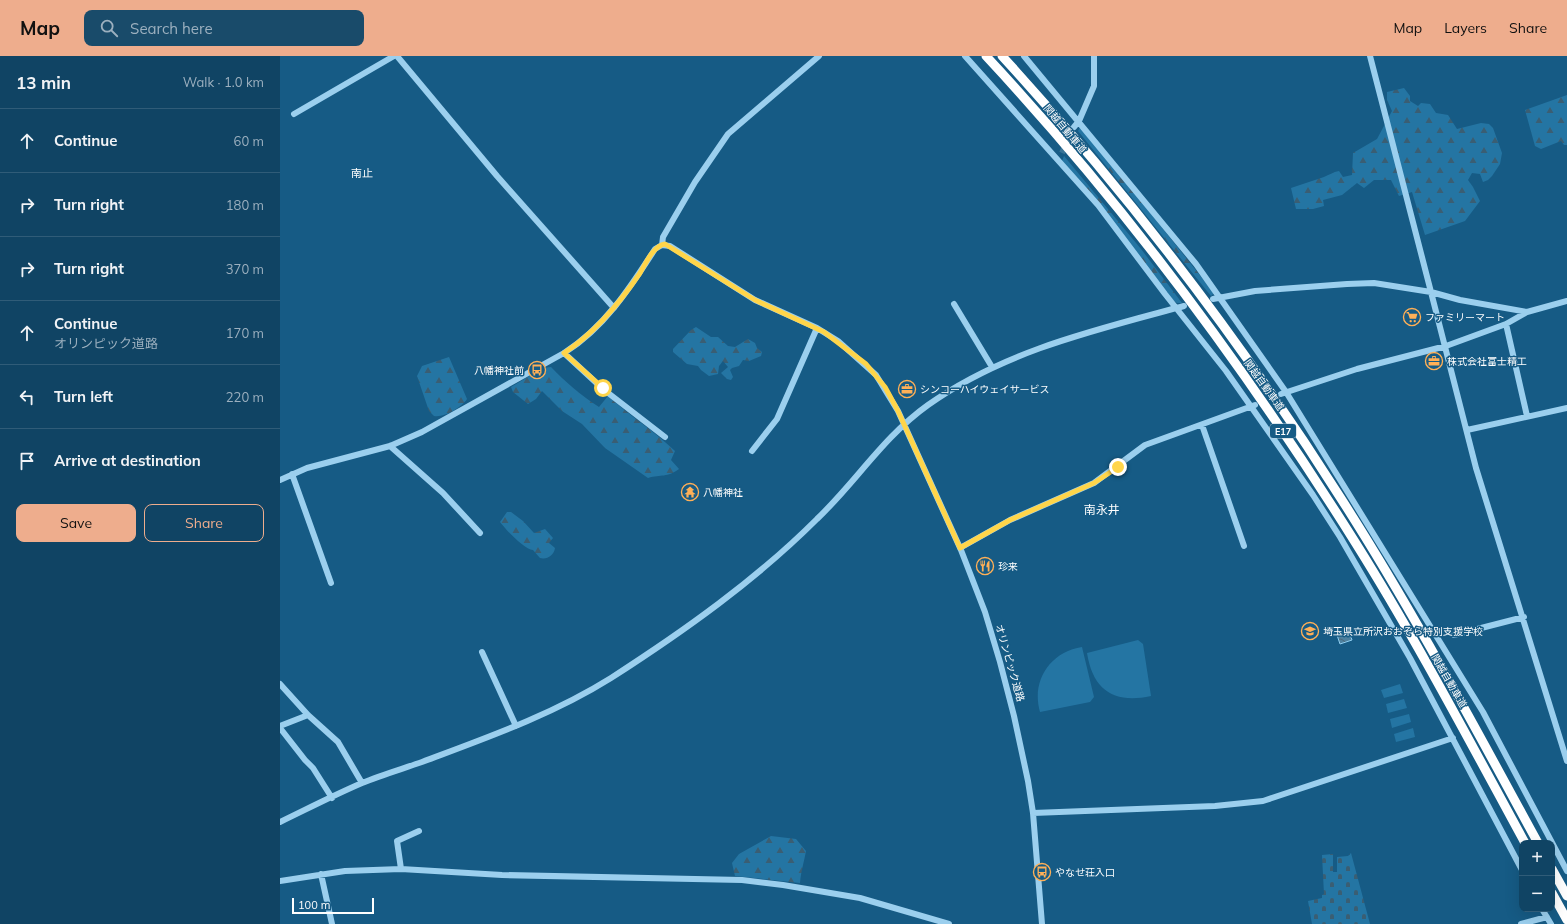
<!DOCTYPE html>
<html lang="en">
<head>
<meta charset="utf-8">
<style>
	:root { --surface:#104464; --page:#194b6a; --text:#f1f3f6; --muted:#9cb0bf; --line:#305c78; --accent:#eead8d }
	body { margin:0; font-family:Mulish,"Noto Sans JP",sans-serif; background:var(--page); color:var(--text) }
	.controls { position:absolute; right:12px; bottom:12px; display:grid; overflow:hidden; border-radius:8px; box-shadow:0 4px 16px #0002 }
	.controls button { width:36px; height:36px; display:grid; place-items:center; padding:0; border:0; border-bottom:1px solid var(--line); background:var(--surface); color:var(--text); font:20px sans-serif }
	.scale { position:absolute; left:12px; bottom:10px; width:82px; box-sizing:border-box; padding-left:4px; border:2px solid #fff; border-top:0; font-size:11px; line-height:14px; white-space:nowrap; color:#fff; -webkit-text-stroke:3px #165b85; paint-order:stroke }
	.stop { position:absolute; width:12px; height:12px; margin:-9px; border:3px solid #ffd54a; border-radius:50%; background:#fff }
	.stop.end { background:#ffd54a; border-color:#fff; box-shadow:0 1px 4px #0008 }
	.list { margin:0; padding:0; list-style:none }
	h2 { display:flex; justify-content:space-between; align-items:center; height:52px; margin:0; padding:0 16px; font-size:17px }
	h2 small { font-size:13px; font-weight:400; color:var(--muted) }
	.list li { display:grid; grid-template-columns:26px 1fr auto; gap:12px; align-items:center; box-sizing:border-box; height:64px; padding:0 16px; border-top:1px solid var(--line) }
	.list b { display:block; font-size:15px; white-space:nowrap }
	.list p { margin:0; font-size:13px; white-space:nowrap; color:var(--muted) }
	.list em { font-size:13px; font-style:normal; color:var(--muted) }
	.actions { display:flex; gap:8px; padding:12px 16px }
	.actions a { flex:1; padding:9px 0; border:1px solid var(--accent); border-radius:8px; text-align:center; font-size:14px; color:var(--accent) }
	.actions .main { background:var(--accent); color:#111 }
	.icon { flex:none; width:22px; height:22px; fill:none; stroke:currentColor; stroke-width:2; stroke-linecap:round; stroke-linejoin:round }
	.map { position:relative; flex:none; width:1287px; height:868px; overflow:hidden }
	header { display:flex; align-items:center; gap:24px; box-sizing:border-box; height:56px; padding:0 20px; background:var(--accent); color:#111 }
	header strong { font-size:19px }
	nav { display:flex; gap:22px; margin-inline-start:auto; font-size:14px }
	.search { width:280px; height:36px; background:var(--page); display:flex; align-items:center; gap:10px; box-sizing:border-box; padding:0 14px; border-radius:8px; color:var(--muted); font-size:15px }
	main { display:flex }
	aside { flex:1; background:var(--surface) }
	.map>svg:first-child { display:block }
</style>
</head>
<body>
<header>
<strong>Map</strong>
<div class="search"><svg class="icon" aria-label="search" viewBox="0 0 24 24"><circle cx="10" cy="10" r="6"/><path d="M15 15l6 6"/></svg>Search here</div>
<nav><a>Map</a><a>Layers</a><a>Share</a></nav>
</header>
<main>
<aside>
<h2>13 min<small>Walk · 1.0 km</small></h2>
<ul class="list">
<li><svg class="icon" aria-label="ahead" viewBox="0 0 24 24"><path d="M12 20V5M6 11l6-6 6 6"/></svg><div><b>Continue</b></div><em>60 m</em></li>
<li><svg class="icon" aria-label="right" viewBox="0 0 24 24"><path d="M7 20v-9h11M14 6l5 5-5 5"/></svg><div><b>Turn right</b></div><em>180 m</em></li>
<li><svg class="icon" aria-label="right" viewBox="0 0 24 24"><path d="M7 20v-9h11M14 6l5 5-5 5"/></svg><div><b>Turn right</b></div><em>370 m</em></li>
<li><svg class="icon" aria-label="ahead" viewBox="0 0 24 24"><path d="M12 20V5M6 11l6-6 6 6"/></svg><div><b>Continue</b><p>オリンピック道路</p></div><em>170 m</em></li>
<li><svg class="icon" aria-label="left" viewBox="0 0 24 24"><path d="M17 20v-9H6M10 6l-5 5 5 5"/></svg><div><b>Turn left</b></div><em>220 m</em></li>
<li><svg class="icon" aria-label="arrive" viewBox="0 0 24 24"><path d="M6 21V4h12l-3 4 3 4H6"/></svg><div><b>Arrive at destination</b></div></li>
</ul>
<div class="actions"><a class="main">Save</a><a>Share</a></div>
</aside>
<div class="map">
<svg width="1287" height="868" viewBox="0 0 1287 868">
	<defs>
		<pattern id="forest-firs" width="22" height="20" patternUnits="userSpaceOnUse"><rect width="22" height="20" fill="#2475a3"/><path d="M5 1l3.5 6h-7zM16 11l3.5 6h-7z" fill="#3a5e73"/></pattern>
		<pattern id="cemetery-stones" width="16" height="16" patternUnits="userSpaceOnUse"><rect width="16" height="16" fill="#2475a3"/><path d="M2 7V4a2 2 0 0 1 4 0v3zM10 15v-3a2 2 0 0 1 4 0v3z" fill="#3a5e73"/></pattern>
		<pattern id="water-waves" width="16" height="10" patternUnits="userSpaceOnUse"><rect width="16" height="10" fill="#4e819f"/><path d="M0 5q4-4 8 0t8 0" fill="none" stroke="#4d697a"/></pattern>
	</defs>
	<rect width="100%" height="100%" fill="#165b85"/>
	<path fill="#2475a3" d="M 858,584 L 863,588 L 871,640 C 835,648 813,635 807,597 Z
		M 802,591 L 814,641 L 810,646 L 760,656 C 751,625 770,596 802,591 Z
		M 1120,628 L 1123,637 L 1104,642 L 1101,634 Z
		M 1124,643 L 1127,652 L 1108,657 L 1106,648 Z
		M 1129,658 L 1131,666 L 1112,672 L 1110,663 Z
		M 1133,672 L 1135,681 L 1116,686 L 1114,678 Z"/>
	<path fill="url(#forest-firs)" d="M 1124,32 L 1130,40 L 1130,45 L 1138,50 L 1141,47 L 1150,48 L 1156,57 L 1168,59 L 1177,73 L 1201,67 L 1209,68 L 1213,72 L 1222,97 L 1220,108 L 1212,120 L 1208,124 L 1203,126 L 1200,118 L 1192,117 L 1188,124 L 1193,131 L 1200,145 L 1185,165 L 1145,179 L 1132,136 L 1119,140 L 1111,124 L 1094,124 L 1084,132 L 1077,127 L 1062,139 L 1043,144 L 1044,150 L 1033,153 L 1016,153 L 1011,132 C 1022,128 1033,125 1044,121 C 1049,119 1053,116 1059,115 L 1063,121 L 1072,119 L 1073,97 L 1097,83 L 1112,55 L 1107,44 L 1107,36 Z
		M 1287,39 L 1287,89 L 1284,89 L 1281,85 L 1261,93 L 1255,90 L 1245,54 Z
		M 801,70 L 934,237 L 931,240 L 798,75 Z
		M 784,100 L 861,193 L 902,247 L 897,247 L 893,244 L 782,105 Z
		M 416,271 L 431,281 L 438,281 L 448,290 L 455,291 L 468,283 L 475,287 L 477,292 L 482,296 L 481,300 L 469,305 L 463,304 L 459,310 L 452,312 L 450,314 L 453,321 L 451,324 L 447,323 L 441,317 L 448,311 L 443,305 L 439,310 L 438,318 L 429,320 L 421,314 L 418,310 L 407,308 L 393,296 L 393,293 L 411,274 Z
		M 169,301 L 187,343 C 182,351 164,362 154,360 L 149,355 L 137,320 L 142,310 Z
		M 271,311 C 285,326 302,340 319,351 L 328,340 C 350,360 374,375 395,395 L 391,404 L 399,413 C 387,422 381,418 368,422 L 325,392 L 302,368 L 282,355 L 262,335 L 256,343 L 248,348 L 233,336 L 231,331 L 263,312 Z
		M 227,456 L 231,456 L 243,465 L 254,477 L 265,473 L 273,482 L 269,487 L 275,492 C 274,499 267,504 260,502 L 253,494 C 245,494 226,474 220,466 Z
		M 491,780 L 516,783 L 526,795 C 524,806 521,815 520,827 L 455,820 L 452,807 L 459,798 Z"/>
	<path fill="url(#cemetery-stones)" d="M 1071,797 L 1090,868 L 1032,868 L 1028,845 L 1042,842 L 1042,839 L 1044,838 L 1042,799 L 1053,798 L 1053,816 L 1057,816 L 1057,801 L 1068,800 Z"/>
	<path fill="url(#water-waves)" stroke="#8dcdf0" d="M 1069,575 L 1072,584 L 1060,588 L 1057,579 Z"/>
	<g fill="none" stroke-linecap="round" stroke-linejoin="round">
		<path stroke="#397497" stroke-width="6" stroke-dasharray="6 3" stroke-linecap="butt" d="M 782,97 L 792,75"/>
		<path stroke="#9bcfee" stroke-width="6" d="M 117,0 L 217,120 L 334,252
			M 685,0 L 818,149 L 885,238 L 946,315 L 1033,439 L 1060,481 L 1130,602 L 1242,814
			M 744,0 L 916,208 L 1006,336 L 1203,656 L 1287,815
			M 1090,0 L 1151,236 L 1180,244 L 1247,256
			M 14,58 L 114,0
			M 794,71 L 799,65 L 814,30 L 814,0
			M 382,189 L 383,181 L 415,126 L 448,78 L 539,0
			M 933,243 L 975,235 L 1067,228 L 1094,227 L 1151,236 L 1196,412 L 1287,705
			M 674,248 L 712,311
			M 1226,268 L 1247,360
			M 284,297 L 323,333 L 385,381
			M 1001,338 L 1077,313 L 1166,290 L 1226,268 L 1247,256 L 1287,245
			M 922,369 L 964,490
			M 1187,374 L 1287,352
			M 110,390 L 163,437 L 200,477
			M 472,395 L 497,363 L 537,272
			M 12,418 L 51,527
			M 0,424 L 27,412 L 110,390 L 142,376 L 284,297 C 324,272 350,232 375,193 L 382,189 L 390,190 L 475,244 L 537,272 L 558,285 L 596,319 L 618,355 L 681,494 L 705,556 L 720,606 L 734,660 L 748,725 L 753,757 L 762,868
			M 680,492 L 730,464 L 814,427 L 865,389 L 975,349
			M 1174,579 L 1244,561
			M 202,596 L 236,670
			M 0,628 L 28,659 L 58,686 L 82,727
			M 0,670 L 28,659
			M 0,672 L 25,704 L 33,712 L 52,742
			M 753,757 L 935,750 L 983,745 L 1173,682
			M 0,766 C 27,753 54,739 82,727 C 101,719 122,713 142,706 C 206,682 272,659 331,622 C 404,575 476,524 537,463 C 576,426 603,381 648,349 C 724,295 815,274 904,250
			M 121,813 L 117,785 L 139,775
			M 41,818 L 52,868
			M 0,825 L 65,815 L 121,813 L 222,819 L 462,824 L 503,829 L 580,842 L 669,868
			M 1262,853 L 1271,868
			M 1241,868 L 1267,861"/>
		<path stroke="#fff" stroke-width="9" d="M 706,0 C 844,148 967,314 1075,486 C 1136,583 1190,686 1245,787
			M 722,0 C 847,136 961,285 1060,441 C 1132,553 1194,670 1258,787
			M 1272,813 L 1287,840
			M 1272,837 L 1287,864"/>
	</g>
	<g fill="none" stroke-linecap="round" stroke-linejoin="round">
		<path stroke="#ffd54a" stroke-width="5" d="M 323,332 L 284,297 C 315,277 339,248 360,217 C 366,207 373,190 385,188 L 475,244 L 544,276 L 586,308 L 605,331 L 618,355 L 680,492 L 730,464 L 814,427 L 838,411"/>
	</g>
	<defs>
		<g id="supermarket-ring" transform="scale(0.9)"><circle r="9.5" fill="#165b85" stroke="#ffb057" stroke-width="1.5"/><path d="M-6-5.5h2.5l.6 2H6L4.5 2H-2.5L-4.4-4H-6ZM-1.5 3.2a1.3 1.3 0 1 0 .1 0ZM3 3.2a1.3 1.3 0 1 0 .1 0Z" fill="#ffb057"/></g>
		<g id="office-ring" transform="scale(0.9)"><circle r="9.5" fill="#165b85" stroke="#ffb057" stroke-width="1.5"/><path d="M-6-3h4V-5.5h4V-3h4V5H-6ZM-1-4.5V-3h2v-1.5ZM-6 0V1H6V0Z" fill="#ffb057"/></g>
		<g id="bus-ring" transform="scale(0.9)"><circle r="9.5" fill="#165b85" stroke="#ffb057" stroke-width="1.5"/><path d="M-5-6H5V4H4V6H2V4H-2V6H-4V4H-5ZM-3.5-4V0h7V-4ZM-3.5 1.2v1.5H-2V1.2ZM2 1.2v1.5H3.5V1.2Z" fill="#ffb057"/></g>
		<g id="temple-ring" transform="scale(0.9)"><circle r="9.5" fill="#165b85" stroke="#ffb057" stroke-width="1.5"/><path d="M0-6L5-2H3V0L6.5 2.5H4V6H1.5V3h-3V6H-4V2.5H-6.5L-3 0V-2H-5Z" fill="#ffb057"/></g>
		<g id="restaurant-ring" transform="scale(0.9)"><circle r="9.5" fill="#165b85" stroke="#ffb057" stroke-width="1.5"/><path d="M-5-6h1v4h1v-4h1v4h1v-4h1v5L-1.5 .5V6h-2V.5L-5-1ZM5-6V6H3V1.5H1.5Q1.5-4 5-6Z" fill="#ffb057"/></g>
		<g id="school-ring" transform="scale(0.9)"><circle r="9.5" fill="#165b85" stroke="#ffb057" stroke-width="1.5"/><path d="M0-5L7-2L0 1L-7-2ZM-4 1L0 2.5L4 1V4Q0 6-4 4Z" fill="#ffb057"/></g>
	</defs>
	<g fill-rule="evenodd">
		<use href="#supermarket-ring" x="1132" y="261"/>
		<use href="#office-ring" x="1154" y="305"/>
		<use href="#bus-ring" x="257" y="314"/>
		<use href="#office-ring" x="627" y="333"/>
		<use href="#temple-ring" x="410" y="436"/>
		<use href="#restaurant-ring" x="705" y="510"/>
		<use href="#school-ring" x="1030" y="575"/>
		<use href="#bus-ring" x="762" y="816"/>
	</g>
	<g text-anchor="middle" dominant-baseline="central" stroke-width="3" stroke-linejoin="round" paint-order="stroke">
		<rect fill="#165b85" stroke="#b9ceda" stroke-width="1" x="990" y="368" width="26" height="14" rx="3"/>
		<g font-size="9" font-weight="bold" fill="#fff">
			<text x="1003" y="375">E17</text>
		</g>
		<g font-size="10" fill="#fff" stroke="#165b85">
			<text transform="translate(785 73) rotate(50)">関越自動車道</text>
			<text transform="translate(984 329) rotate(54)">関越自動車道</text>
			<text transform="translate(730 607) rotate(74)">オリンピック道路</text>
			<text transform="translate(1169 625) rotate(60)">関越自動車道</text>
		</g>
		<g font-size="10" fill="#fff" stroke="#165b85" text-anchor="start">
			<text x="1145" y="261">ファミリーマート</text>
			<text x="1167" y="305">株式会社富士精工</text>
			<text x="244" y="314" text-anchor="end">八幡神社前</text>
			<text x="640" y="333">シンコーハイウェイサービス</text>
			<text x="423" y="436">八幡神社</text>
			<text x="718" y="510">珍来</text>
			<text x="1043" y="575">埼玉県立所沢おおぞら特別支援学校</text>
			<text x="775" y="816">やなせ荘入口</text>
		</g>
		<g font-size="11" fill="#fff" stroke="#165b85">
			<text x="82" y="117">南止</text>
		</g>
		<g font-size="12" fill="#fff" stroke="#165b85">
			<text x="822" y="453">南永井</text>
		</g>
	</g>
</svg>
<div class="controls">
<button>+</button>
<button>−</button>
</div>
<div class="scale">100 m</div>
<div class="stop" style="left:323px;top:332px"></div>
<div class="stop end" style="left:838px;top:411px"></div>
</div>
</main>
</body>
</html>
